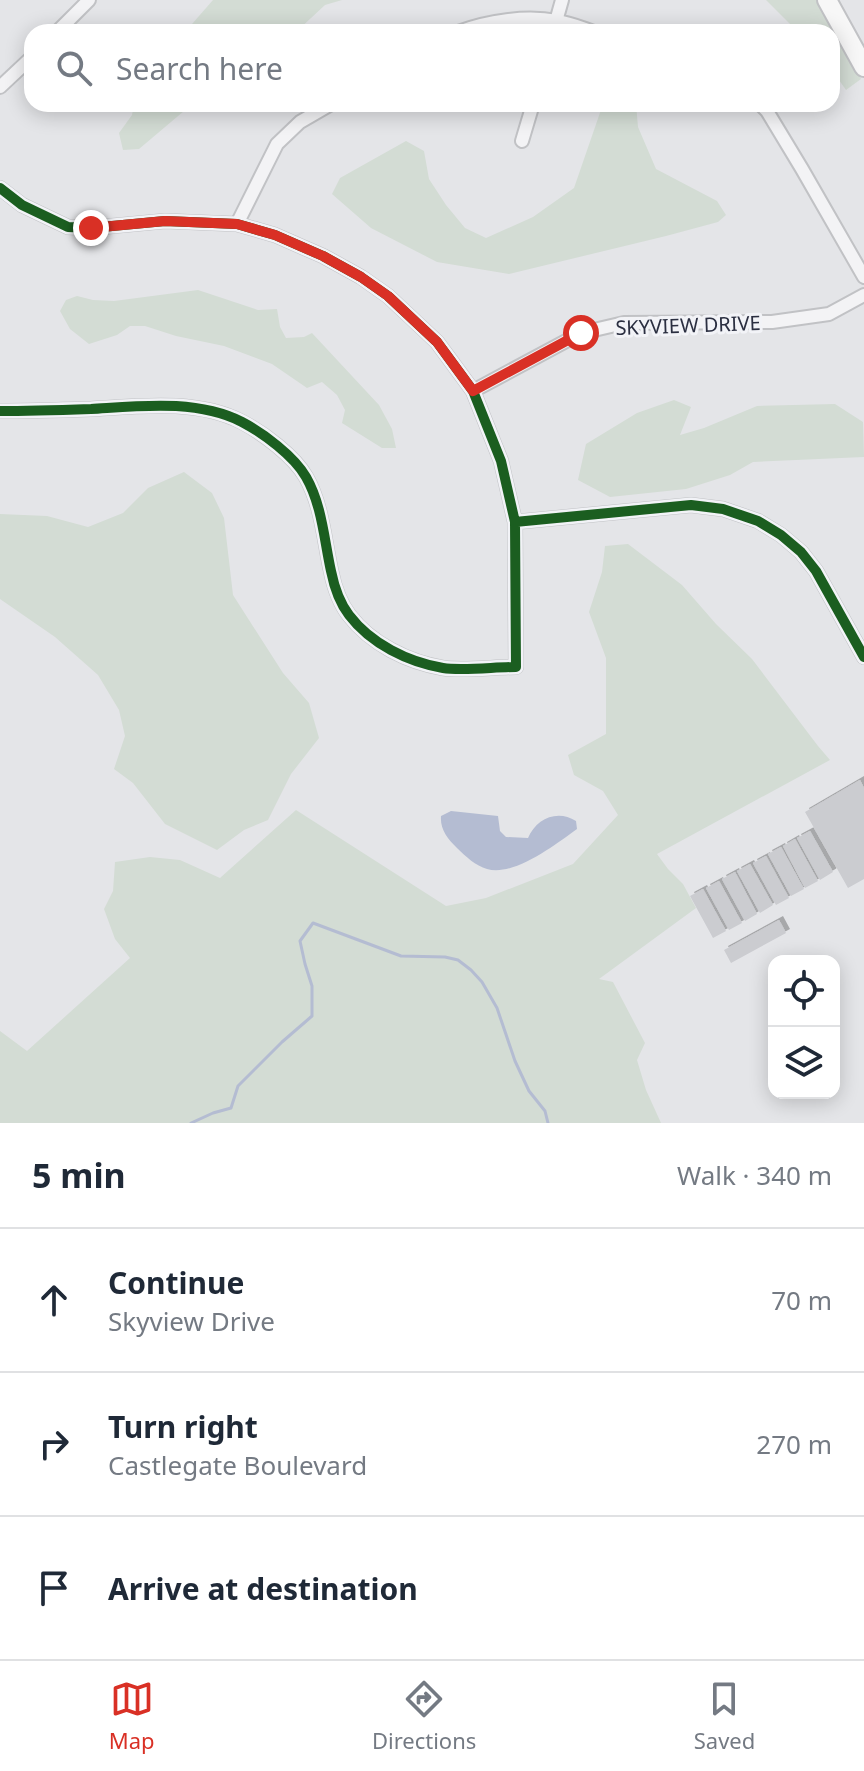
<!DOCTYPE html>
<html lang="en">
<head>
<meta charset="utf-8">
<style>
	:root { --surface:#fff; --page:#f2f2f3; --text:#1f2937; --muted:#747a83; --line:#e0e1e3; --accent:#d93025 }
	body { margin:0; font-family:"Noto Sans",sans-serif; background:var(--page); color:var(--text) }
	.controls { position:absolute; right:24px; bottom:24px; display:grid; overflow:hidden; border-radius:16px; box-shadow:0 4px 20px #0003 }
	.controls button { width:72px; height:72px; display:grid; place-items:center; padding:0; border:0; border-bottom:2px solid var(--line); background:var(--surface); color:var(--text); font:40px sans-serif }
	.stop { position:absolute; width:24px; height:24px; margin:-18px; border:6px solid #d93025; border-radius:50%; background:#fff }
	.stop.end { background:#d93025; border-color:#fff; box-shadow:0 2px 8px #0008 }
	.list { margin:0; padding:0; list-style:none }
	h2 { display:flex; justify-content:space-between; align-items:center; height:104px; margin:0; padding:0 32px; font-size:34px }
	h2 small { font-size:26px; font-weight:400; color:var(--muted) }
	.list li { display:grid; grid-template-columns:52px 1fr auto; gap:24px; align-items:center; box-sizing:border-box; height:144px; padding:0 32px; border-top:2px solid var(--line) }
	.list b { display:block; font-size:30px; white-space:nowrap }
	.list p { margin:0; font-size:26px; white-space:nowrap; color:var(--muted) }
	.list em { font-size:26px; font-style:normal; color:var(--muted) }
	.icon { flex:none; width:44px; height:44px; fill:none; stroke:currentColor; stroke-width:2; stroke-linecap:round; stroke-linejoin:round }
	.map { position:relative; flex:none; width:864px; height:1123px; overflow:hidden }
	.search { position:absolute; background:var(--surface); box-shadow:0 4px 20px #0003; left:24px; right:24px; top:24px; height:88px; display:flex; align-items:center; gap:20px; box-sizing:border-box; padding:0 28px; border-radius:24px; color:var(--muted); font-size:30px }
	.sheet { height:536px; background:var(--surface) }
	nav { display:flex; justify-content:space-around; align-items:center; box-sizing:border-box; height:112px; border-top:2px solid var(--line); background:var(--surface); font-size:22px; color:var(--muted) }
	nav a { display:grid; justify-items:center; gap:4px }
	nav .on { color:var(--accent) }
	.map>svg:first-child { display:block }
</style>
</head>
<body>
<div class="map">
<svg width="864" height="1123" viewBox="0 0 864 1123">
	<defs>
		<filter id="shadow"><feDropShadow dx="4" dy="-4" stdDeviation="0" flood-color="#0004"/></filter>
	</defs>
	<rect width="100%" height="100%" fill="#e4e5e8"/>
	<path fill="#d3dcd4" d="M 213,0 L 342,0 L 325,5 L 296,32 L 185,32 Z
		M 766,0 L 818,0 L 861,79 L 846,90 L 832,70 L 832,32 L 798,32 Z
		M 134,104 L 194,104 L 184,111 L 139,149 L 123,150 L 119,133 L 132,115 Z
		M 603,104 L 636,104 L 638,127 L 656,169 L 717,201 L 726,215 L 718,222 L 666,236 L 509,274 L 437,262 L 371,228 L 332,194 L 340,178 L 406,141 L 424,151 L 429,179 L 446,205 L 465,228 L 486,238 L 533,217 L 574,188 Z
		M 198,290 L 258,310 L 277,309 L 280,327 L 286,338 L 304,337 L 312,333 L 379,405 L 392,429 L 396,448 L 382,448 L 342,423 L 345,410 L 337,395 L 322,382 L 307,388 L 272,364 L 224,346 L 176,336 L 145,326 L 130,326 L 117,335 L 89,344 L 70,329 L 60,311 L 66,300 L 77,296 L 93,300 L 114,301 Z
		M 674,400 L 691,407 L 680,435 L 704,428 L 757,406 L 835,404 L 863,422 L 864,457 L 753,462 L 730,475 L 686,489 L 610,497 L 578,480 L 586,444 L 637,413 Z
		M 184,472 L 212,493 L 224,518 L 233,595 L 283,673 L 309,703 L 319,738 L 291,774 L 268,820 L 244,830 L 217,850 L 165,824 L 133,783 L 114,769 L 125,736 L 119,710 L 98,675 L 55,637 L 0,599 L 0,514 L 47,516 L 88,527 L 123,513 L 148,488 Z
		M 628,544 L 682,585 L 716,624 L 752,659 L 818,746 L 830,760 L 657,854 L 668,869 L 683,884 L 696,908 L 599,979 L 613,982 L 645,1043 L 637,1060 L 646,1090 L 661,1123 L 0,1123 L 0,1031 L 27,1051 L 130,958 L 115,939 L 104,909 L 113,891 L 115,862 L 150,857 L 180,860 L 220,878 L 296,810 L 446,906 L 486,898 L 573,864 L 618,815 L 603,791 L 574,775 L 568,755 L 606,734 L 606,658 L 589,612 L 602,572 L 605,546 Z"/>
	<path fill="#b4bcd2" d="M 451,811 L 498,816 L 500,831 L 506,837 L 528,838 C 536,819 557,809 576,821 L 577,829 C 556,844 514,877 487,869 C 476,866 465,856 457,848 C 447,838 440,829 441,816 Z"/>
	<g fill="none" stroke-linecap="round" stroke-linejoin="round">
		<path stroke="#b4bcd2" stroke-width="3" d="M 191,1123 L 213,1113 L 231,1108 L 238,1086 L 282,1042 L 312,1016 L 312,986 L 305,964 L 300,941 L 313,923 L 401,956 L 445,957 L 458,960 L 471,970 L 482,982 L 497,1008 L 515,1061 L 529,1091 L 545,1111 L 548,1123"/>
	</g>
	<path fill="#cbccd0" filter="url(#shadow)" d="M 860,780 L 864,788 L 864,879 L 848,888 L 805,812 Z
		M 810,831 L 833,872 L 820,880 L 797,838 Z
		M 795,839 L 818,881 L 805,888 L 783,846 Z
		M 781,847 L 804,889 L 791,896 L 768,854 Z
		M 766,856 L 789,898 L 776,905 L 753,863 Z
		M 750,864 L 773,905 L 760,913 L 737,871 Z
		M 735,872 L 757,914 L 745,921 L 722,879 Z
		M 719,881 L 742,923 L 729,930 L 706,888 Z
		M 703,889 L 726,931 L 713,938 L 690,896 Z
		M 779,920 L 786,933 L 731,963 L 724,950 Z"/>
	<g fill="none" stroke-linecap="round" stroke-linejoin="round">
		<g stroke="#c1c2c5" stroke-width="16">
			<path id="street" d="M 57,32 L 89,0
				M 458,32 C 487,21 526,15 557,21 C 570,23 582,28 594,32
				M 553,32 L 562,0
				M 0,87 L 32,57
				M 760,104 L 767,111 L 802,169 L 864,277
				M 522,141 L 533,104
				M 0,188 L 22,205 L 68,227 L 91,228 L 165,221 L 237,224 L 275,235 L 323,256 L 361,277 L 388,296 L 437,342 L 473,391 L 501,461 L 515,522 L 516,667 C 495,667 462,671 443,668 C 408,662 371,644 349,615 C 339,602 334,586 331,571 C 324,539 322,505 306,477 C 294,456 263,433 242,422 C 197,399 140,406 91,409 C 61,410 31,411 0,411
				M 237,224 L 277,144 L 300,122 L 331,104
				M 473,391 L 581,333 L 624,323 L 772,322 L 829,314 L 864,295
				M 515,522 L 691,505 L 723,509 L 758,521 L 781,535 L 801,552 L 816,571 L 864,657"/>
		</g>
		<g stroke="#c1c2c5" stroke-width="22">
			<path id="secondary" d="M 827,0 L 864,67"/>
		</g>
		<use href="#street" stroke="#f3f3f5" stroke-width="12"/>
		<use href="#secondary" stroke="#f7f7f7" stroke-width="18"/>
		<g stroke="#f2f3f7" stroke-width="15">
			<path id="cycleway" d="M 0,188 L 22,205 L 68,227 L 91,228 L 165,221 L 237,224 L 275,235 L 323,256 L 361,277 L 388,296 L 437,342 L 473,391 L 501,461 L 515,522 L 516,667 C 495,667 462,671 443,668 C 408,662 371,644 349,615 C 339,602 334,586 331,571 C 324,539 322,505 306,477 C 294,456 263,433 242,422 C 197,399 140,406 91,409 C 61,410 31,411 0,411
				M 515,522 L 691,505 L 723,509 L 758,521 L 781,535 L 801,552 L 816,571 L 864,657"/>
		</g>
		<use href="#cycleway" stroke="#1b5e20" stroke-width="10"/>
	</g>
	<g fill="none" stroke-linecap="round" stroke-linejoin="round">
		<path stroke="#d93025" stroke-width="10" d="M 91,228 L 165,221 L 237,224 L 275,235 L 323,256 L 361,277 L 388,296 L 437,342 L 473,391 L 581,333"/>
	</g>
	<g text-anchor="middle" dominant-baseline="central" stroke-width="6" stroke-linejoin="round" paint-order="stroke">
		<g font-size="20" fill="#2b2f41" stroke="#f2f3f7">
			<text transform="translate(688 325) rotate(-2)">SKYVIEW DRIVE</text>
		</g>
	</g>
</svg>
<div class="controls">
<button><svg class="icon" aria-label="locate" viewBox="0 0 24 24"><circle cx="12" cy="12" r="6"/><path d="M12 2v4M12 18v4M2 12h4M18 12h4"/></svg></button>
<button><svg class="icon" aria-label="layers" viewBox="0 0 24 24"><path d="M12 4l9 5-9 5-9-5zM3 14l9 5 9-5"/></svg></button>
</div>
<div class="stop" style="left:581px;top:333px"></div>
<div class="stop end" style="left:91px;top:228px"></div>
<div class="search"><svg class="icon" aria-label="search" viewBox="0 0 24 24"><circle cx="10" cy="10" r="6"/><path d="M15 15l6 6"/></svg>Search here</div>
</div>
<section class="sheet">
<h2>5 min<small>Walk · 340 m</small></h2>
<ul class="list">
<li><svg class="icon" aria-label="ahead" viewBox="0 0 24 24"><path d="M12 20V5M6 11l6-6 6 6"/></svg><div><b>Continue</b><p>Skyview Drive</p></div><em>70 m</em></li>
<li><svg class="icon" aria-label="right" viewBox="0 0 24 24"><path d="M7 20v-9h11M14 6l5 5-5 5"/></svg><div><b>Turn right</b><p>Castlegate Boulevard</p></div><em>270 m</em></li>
<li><svg class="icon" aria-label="arrive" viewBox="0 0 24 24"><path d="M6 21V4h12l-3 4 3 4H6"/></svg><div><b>Arrive at destination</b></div></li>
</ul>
</section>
<nav>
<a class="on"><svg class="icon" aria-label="map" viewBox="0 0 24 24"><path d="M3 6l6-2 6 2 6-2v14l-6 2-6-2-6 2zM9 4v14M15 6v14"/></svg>Map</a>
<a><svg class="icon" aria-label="directions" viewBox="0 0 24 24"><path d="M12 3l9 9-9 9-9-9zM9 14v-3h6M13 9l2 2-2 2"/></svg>Directions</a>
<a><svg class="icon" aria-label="saved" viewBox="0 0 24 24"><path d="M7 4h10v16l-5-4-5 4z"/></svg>Saved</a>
</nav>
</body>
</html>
